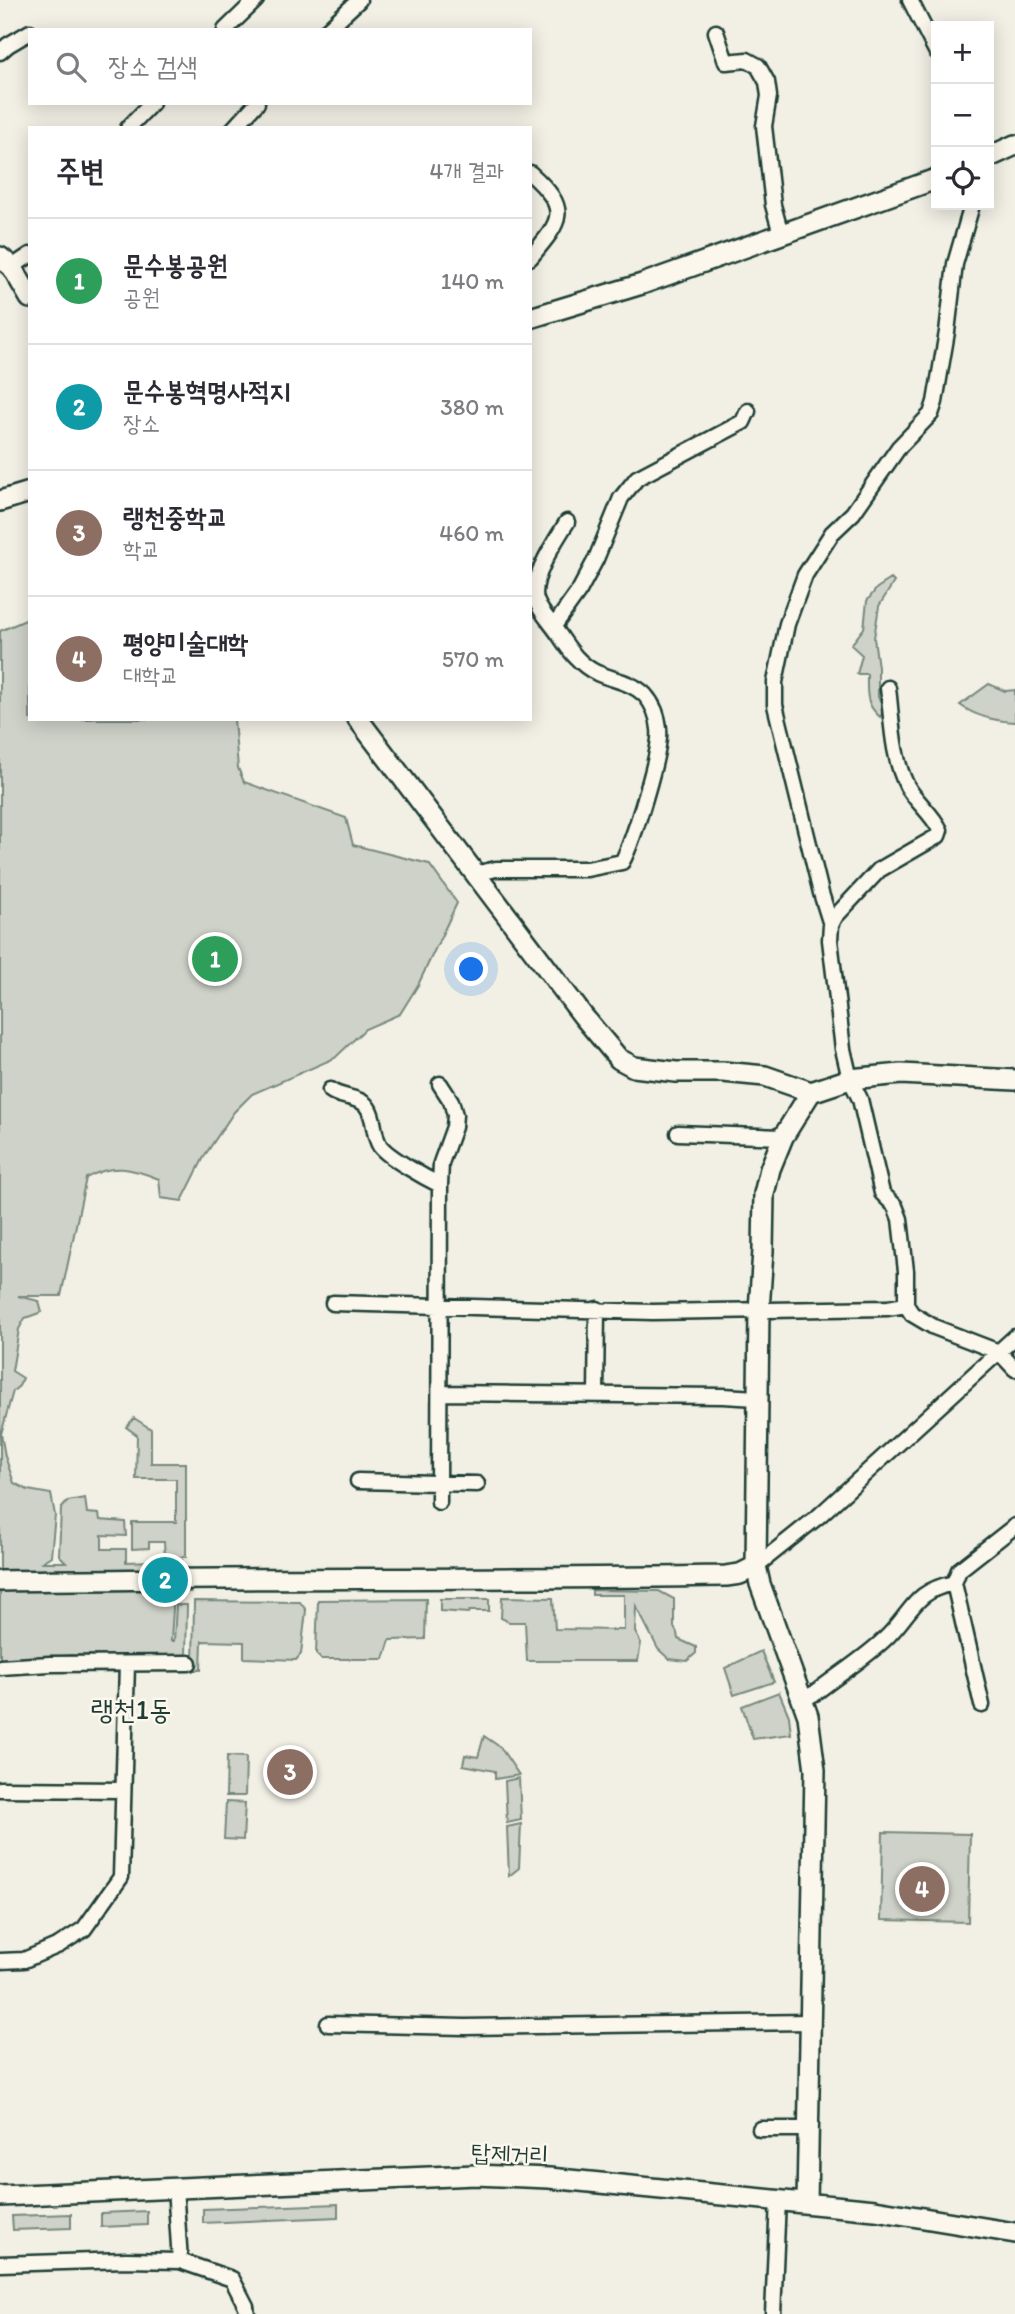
<!DOCTYPE html>
<html lang="ko">
<head>
<meta charset="utf-8">
<style>
	:root { --surface:#fff; --page:#f7f7f7; --text:#2b2b33; --muted:#7c7c81; --line:#e1e1e2; --accent:#d1495b }
	body { margin:0; font-family:Itim,"Poor Story",sans-serif; background:var(--page); color:var(--text) }
	.controls { position:absolute; right:21px; top:21px; display:grid; overflow:hidden; border-radius:0px; box-shadow:0 4px 18px #0003 }
	.controls button { width:63px; height:63px; display:grid; place-items:center; padding:0; border:0; border-bottom:2px solid var(--line); background:var(--surface); color:var(--text); font:35px sans-serif }
	.you { position:absolute; left:472px; top:970px; width:24px; height:24px; margin:-18px; border:5px solid #fff; border-radius:50%; background:#1a73e8; box-shadow:0 0 0 10px #1a73e833 }
	.badge { display:grid; place-items:center; width:46px; height:46px; border-radius:50%; background:var(--accent); color:#fff; font-size:23px; font-weight:700 }
	.pin { position:absolute; translate:-50% -50%; border:4px solid #fff; box-shadow:0 2px 7px #0006 }
	.list { margin:0; padding:0; list-style:none }
	h2 { display:flex; justify-content:space-between; align-items:center; height:91px; margin:0; padding:0 28px; font-size:30px }
	h2 small { font-size:23px; font-weight:400; color:var(--muted) }
	.list li { display:grid; grid-template-columns:46px 1fr auto; gap:21px; align-items:center; box-sizing:border-box; height:126px; padding:0 28px; border-top:2px solid var(--line) }
	.list b { display:block; font-size:26px; white-space:nowrap }
	.list p { margin:0; font-size:23px; white-space:nowrap; color:var(--muted) }
	.list em { font-size:23px; font-style:normal; color:var(--muted) }
	.icon { flex:none; width:38px; height:38px; fill:none; stroke:currentColor; stroke-width:2; stroke-linecap:round; stroke-linejoin:round }
	.map { position:relative; flex:none; width:1015px; height:2314px; overflow:hidden }
	.search { position:absolute; background:var(--surface); box-shadow:0 4px 18px #0003; left:28px; top:28px; width:504px; height:77px; display:flex; align-items:center; gap:18px; box-sizing:border-box; padding:0 24px; border-radius:0px; color:var(--muted); font-size:26px }
	.panel { position:absolute; background:var(--surface); box-shadow:0 4px 18px #0003; left:28px; top:126px; width:504px; height:595px; border-radius:0px }
	.map>svg:first-child { display:block }
</style>
</head>
<body>
<div class="map">
<svg width="1015" height="2314" viewBox="0 0 1015 2314">
	<rect width="100%" height="100%" fill="#f2f0e5"/>
	<filter id="ink" filterUnits="userSpaceOnUse"><feTurbulence type="fractalNoise" baseFrequency=".0143" numOctaves="2"/><feDisplacementMap in="SourceGraphic" scale="14" xChannelSelector="R" yChannelSelector="G"/><feConvolveMatrix kernelMatrix="1 2 1 2 8 2 1 2 1" color-interpolation-filters="sRGB"/></filter>
	<g filter="url(#ink)">
		<path fill="#cfd2c8" stroke="#77887e" stroke-width="2" d="M 891,579 L 894,582 L 879,606 L 874,638 L 878,667 L 878,697 L 885,709 L 880,717 C 865,704 867,693 867,674 L 857,674 L 862,655 L 851,645 L 864,628 L 867,601 L 877,588 Z
			M 30,618 L 30,719 L 234,719 L 238,768 L 244,782 L 346,818 L 353,845 L 429,864 L 457,903 L 418,985 L 400,1014 L 365,1029 L 335,1058 L 252,1094 L 234,1112 L 205,1155 L 182,1201 L 161,1198 L 159,1179 C 131,1168 113,1163 86,1178 L 61,1296 L 18,1296 L 39,1301 L 42,1312 L 25,1318 L 19,1329 L 12,1371 L 23,1378 L 19,1386 L 13,1391 L 1,1434 L 5,1456 L 14,1483 L 28,1490 L 51,1494 L 55,1515 L 51,1556 L 42,1562 L 66,1562 L 59,1555 L 61,1509 L 68,1501 L 85,1498 L 87,1513 L 99,1514 L 100,1520 L 125,1522 L 126,1536 L 102,1535 L 102,1549 L 126,1549 L 126,1562 L 182,1560 L 182,1575 L 190,1592 L 174,1592 L 171,1641 L 174,1641 L 176,1605 L 187,1605 L 186,1657 L 70,1655 L 0,1663 L 0,631 Z
			M 989,684 L 1005,691 L 1015,690 L 1015,722 C 996,721 975,716 960,705 Z
			M 134,1418 L 151,1429 L 151,1463 L 186,1463 L 186,1557 L 165,1557 L 164,1542 L 149,1542 L 149,1548 L 132,1549 L 132,1522 L 176,1522 L 176,1479 L 136,1479 L 137,1435 L 126,1427 Z
			M 592,1590 L 659,1591 L 674,1599 L 674,1627 L 677,1633 L 678,1639 L 696,1647 L 696,1653 L 687,1661 L 669,1659 L 658,1649 L 636,1606 L 635,1632 L 641,1643 L 638,1661 L 527,1661 L 525,1622 L 509,1622 L 501,1618 L 502,1597 L 553,1598 L 555,1629 L 624,1630 L 624,1595 L 592,1595 Z
			M 426,1599 L 425,1639 L 390,1640 L 384,1659 L 321,1659 L 316,1654 L 318,1600 Z
			M 440,1599 L 489,1599 L 489,1611 L 469,1611 L 468,1613 L 440,1611 Z
			M 194,1601 L 300,1602 L 306,1610 L 301,1654 L 296,1660 L 244,1658 L 244,1642 L 202,1641 L 201,1670 L 193,1670 Z
			M 761,1651 L 774,1682 L 734,1695 L 725,1668 Z
			M 779,1692 L 789,1716 L 791,1734 L 753,1739 L 742,1706 Z
			M 484,1736 L 500,1747 L 519,1775 L 495,1779 L 495,1771 L 463,1765 L 465,1755 L 478,1757 Z
			M 227,1756 L 246,1757 L 245,1796 L 226,1796 Z
			M 519,1778 L 521,1820 L 507,1823 L 505,1781 Z
			M 226,1802 L 245,1803 L 243,1840 L 224,1839 Z
			M 521,1824 L 519,1868 L 509,1876 L 507,1827 Z
			M 883,1832 L 970,1834 L 968,1922 L 881,1920 Z
			M 338,2204 L 338,2217 L 203,2223 L 203,2209 Z
			M 147,2211 L 147,2225 L 101,2227 L 101,2213 Z
			M 71,2214 L 71,2228 L 13,2230 L 12,2216 Z"/>
		<g fill="none" stroke-linecap="round" stroke-linejoin="round">
			<g stroke="#1f3d34" stroke-width="19">
				<path id="street" d="M 910,0 L 936,51
					M 225,30 L 256,0
					M 327,30 L 359,0
					M 716,32 L 726,62 L 747,60 L 758,66 L 767,82 L 769,96 L 764,126 L 773,205 L 781,234
					M 0,52 L 8,45 L 30,32
					M 128,128 L 152,103
					M 234,128 L 257,103
					M 530,173 C 571,210 562,220 530,258
					M 12,267 L 30,255
					M 554,626 L 579,591 L 596,559 L 621,498 L 637,478 L 743,422 L 748,411
					M 888,688 C 892,720 892,757 907,786 C 916,802 932,813 940,830 L 938,836 L 879,870 L 835,917 L 831,925 L 830,940 L 843,1049 L 850,1079 L 860,1099 L 882,1193 L 895,1206 L 900,1219 L 906,1271 L 906,1305 L 912,1314 L 934,1327 L 999,1352 L 1015,1369
					M 475,874 L 496,869 L 587,869 L 622,862 C 633,842 662,750 659,729 C 658,717 653,704 645,695 C 632,682 613,680 597,673 C 580,665 570,651 560,636 C 553,625 540,612 536,600 C 530,578 556,540 567,522
					M 831,925 L 821,893 L 775,705 L 775,682 L 787,624 L 805,575 L 832,533 L 853,513 L 899,447 L 931,414 L 935,402 L 947,332 L 955,264 L 972,205
					M 330,1090 C 340,1098 356,1096 365,1104 C 376,1115 372,1134 380,1146 C 389,1158 426,1178 440,1185
					M 678,1133 L 783,1137
					M 333,1303 L 653,1312 L 888,1308 L 906,1305
					M 440,1393 L 723,1396 L 757,1398
					M 596,1395 L 597,1309
					M 358,1481 L 477,1484
					M 439,1502 L 440,1185 L 441,1163 L 454,1127 L 455,1115 L 451,1101 L 440,1084
					M 756,1566 L 820,1515 L 1015,1337
					M 0,1667 L 50,1664 L 189,1663
					M 802,1700 L 815,1693 C 839,1674 867,1657 888,1636 C 913,1611 914,1591 954,1583
					M 982,1705 L 954,1583 L 959,1570 L 1015,1526
					M 0,1789 L 122,1790
					M 0,1961 L 24,1960 L 59,1945 L 84,1929 L 121,1877 L 127,1664
					M 328,2024 L 465,2027 L 811,2022
					M 760,2129 L 808,2129
					M 175,2187 L 180,2261 L 232,2279 L 246,2306 L 247,2314
					M 0,2264 L 126,2260 L 180,2261
					M 773,2314 L 778,2200"/>
			</g>
			<g stroke="#1f3d34" stroke-width="24">
				<path id="secondary" d="M 989,157 L 1015,145
					M 0,257 L 12,267 L 30,298
					M 530,318 L 642,284 L 936,179
					M 0,501 L 30,492
					M 358,719 L 583,1016 L 619,1059 L 634,1067 L 676,1072 L 723,1072 L 765,1076 L 811,1092
					M 0,1581 C 242,1577 484,1580 726,1576 L 740,1574 L 756,1566
					M 0,2196 L 475,2175 L 549,2178 L 875,2210 L 1015,2233
					M 807,2203 L 815,1770 L 808,1716 L 760,1584 L 756,1566 L 759,1310 L 763,1251 L 764,1194 L 770,1169 L 783,1137 L 811,1092 L 850,1079 L 901,1074 L 1015,1080"/>
			</g>
			<use href="#street" stroke="#fbf7ec" stroke-width="14"/>
			<use href="#secondary" stroke="#fbf7ec" stroke-width="19"/>
		</g>
	</g>
	<g text-anchor="middle" dominant-baseline="central" stroke-width="5" stroke-linejoin="round" paint-order="stroke">
		<g font-size="24" fill="#1f3d34" stroke="#fbf7ec">
			<text transform="translate(510 2153) rotate(2)">탑제거리</text>
		</g>
		<g font-size="28" fill="#1f3d34" stroke="#fbf7ec">
			<text x="131" y="1709">랭천1동</text>
		</g>
	</g>
</svg>
<div class="controls">
<button>+</button>
<button>−</button>
<button><svg class="icon" aria-label="locate" viewBox="0 0 24 24"><circle cx="12" cy="12" r="6"/><path d="M12 2v4M12 18v4M2 12h4M18 12h4"/></svg></button>
</div>
<div class="you"></div>
<div class="pin badge" style="left:215px;top:959px;background:#2e9e5b">1</div>
<div class="pin badge" style="left:165px;top:1580px;background:#0f9aa8">2</div>
<div class="pin badge" style="left:290px;top:1772px;background:#8d6e63">3</div>
<div class="pin badge" style="left:922px;top:1889px;background:#8d6e63">4</div>
<div class="search"><svg class="icon" aria-label="search" viewBox="0 0 24 24"><circle cx="10" cy="10" r="6"/><path d="M15 15l6 6"/></svg>장소 검색</div>
<section class="panel">
<h2>주변<small>4개 결과</small></h2>
<ul class="list">
<li><span class="badge" style="background:#2e9e5b">1</span><div><b>문수봉공원</b><p>공원</p></div><em>140 m</em></li>
<li><span class="badge" style="background:#0f9aa8">2</span><div><b>문수봉혁명사적지</b><p>장소</p></div><em>380 m</em></li>
<li><span class="badge" style="background:#8d6e63">3</span><div><b>랭천중학교</b><p>학교</p></div><em>460 m</em></li>
<li><span class="badge" style="background:#8d6e63">4</span><div><b>평양미술대학</b><p>대학교</p></div><em>570 m</em></li>
</ul>
</section>
</div>
</body>
</html>
